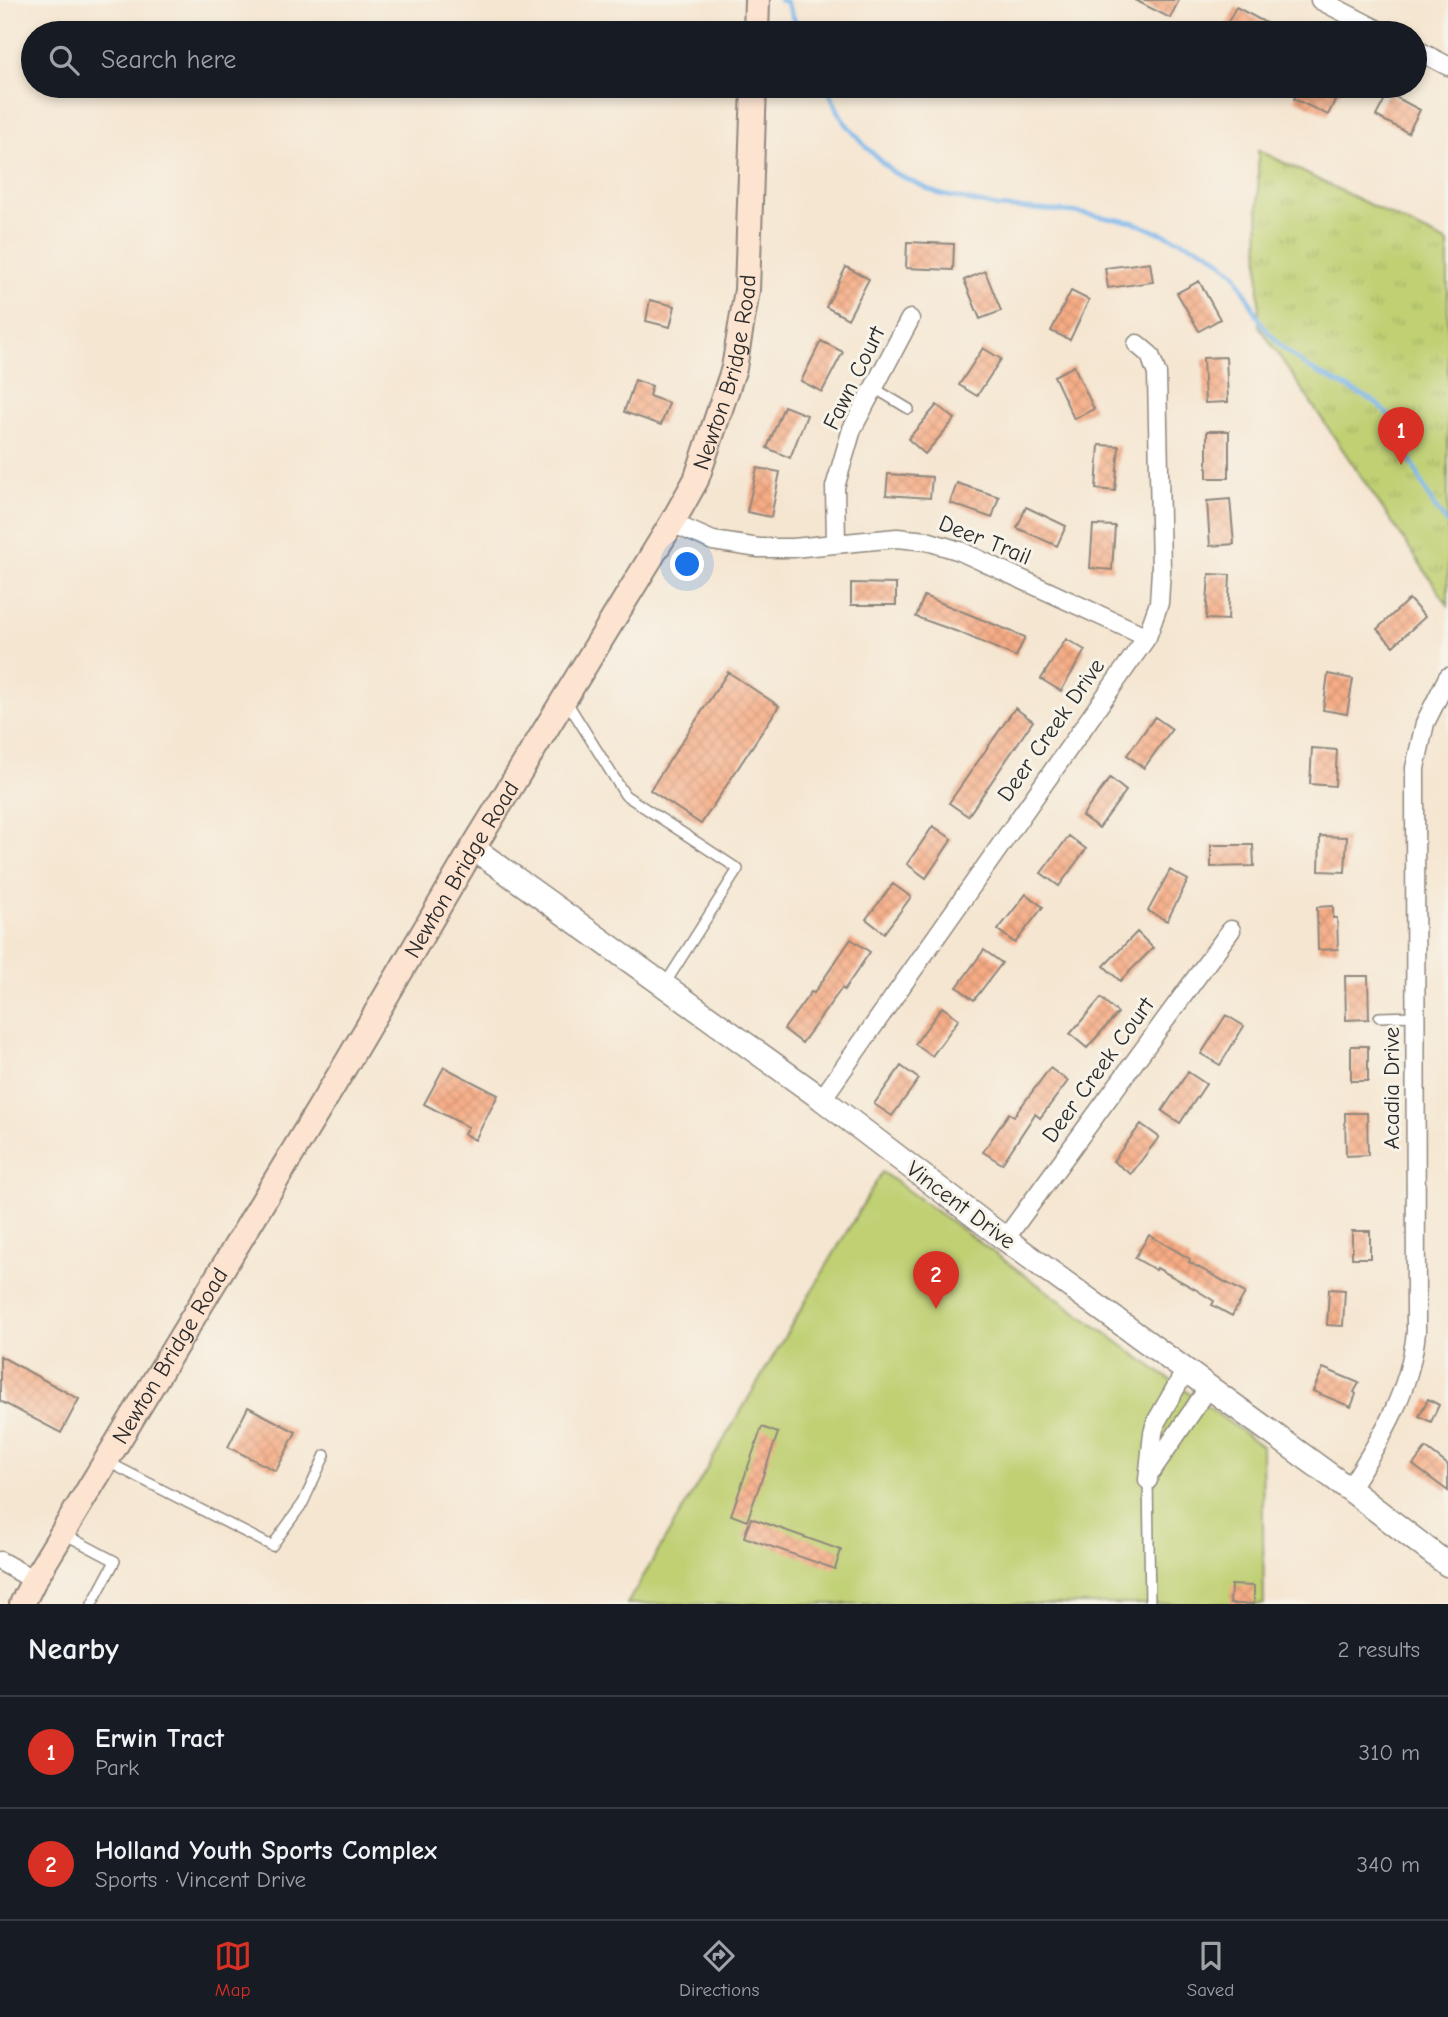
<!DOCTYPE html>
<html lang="en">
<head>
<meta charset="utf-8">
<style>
	:root { --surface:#171b24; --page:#242831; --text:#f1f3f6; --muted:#9ea1a6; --line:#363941; --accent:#d93025 }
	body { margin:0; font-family:"Comic Neue",sans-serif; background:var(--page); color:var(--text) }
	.you { position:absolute; left:688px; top:565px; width:24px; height:24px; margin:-18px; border:5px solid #fff; border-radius:50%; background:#1a73e8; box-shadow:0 0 0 10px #1a73e833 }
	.badge { display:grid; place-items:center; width:46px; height:46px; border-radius:50%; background:var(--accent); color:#fff; font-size:23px; font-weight:700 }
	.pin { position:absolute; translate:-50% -58px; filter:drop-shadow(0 2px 4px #0008) }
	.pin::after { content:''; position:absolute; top:37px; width:24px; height:21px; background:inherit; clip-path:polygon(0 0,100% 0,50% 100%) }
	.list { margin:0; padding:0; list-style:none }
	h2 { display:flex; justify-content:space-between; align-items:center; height:91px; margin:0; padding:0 28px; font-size:30px }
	h2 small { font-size:23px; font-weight:400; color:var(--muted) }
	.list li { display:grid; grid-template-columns:46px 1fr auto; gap:21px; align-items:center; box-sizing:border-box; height:112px; padding:0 28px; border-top:2px solid var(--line) }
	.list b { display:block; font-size:26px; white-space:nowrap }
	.list p { margin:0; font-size:23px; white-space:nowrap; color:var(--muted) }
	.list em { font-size:23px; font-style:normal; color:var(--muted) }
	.icon { flex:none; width:38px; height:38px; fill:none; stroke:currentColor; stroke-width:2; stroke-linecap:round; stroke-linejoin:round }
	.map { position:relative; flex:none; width:1448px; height:1604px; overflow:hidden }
	.search { position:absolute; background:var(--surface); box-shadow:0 4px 10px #0003; left:21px; right:21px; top:21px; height:77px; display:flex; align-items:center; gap:18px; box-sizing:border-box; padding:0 24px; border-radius:38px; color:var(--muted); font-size:26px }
	.sheet { height:315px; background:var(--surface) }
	nav { display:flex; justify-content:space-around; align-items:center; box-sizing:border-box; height:98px; border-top:2px solid var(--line); background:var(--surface); font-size:19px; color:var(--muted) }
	nav a { display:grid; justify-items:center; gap:4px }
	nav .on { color:var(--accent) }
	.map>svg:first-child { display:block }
</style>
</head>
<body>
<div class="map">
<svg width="1448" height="1604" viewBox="0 0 1448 1604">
	<defs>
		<pattern id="grass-tufts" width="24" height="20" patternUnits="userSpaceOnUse" patternTransform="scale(1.75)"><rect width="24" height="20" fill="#c0d073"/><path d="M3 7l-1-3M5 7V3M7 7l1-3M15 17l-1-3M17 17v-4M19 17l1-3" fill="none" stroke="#a5b364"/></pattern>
		<pattern id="building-cross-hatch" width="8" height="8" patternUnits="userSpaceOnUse" patternTransform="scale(1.75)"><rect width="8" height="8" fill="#f6ac85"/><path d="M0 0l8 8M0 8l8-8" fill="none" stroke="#d39473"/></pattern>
	</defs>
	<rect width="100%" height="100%" fill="#f7f3e8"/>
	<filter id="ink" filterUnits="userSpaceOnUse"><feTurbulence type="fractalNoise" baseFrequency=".0143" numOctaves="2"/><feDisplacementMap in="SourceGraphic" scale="14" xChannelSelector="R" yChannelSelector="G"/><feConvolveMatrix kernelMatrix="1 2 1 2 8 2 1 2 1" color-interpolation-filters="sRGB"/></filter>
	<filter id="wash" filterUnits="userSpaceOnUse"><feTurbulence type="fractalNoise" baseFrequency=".00686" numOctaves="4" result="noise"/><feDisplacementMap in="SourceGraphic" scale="28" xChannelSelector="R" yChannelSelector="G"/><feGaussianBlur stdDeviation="1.57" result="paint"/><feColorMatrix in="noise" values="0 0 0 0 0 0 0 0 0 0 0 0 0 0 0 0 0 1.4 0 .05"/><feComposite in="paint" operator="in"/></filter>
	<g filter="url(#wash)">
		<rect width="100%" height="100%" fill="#f5e6d1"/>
		<path fill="url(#grass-tufts)" stroke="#767e4f" stroke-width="2" d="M 1258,150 L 1448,243 L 1448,605 L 1259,326 Z"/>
		<path fill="#c0d073" stroke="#767e4f" stroke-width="2" d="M 882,1172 L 1262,1446 L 1264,1604 L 627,1604 Z"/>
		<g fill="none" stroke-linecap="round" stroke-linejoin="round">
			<path stroke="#7ab6ec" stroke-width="4.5" d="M 780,0 L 786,2 L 801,33
				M 826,86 L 843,120 L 867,148 L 894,173 L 939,194 L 998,207 L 1073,212 L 1132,222 L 1210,252 L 1235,273 L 1263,326 L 1284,349 L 1307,367 L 1375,402 L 1389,416 L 1432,503 L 1448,524"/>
		</g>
		<g id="blocks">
			<path fill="url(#building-cross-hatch)" d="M 1135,0 L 1179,0 L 1170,18 Z
				M 1236,7 L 1268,24 L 1264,33 L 1222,33 Z
				M 1300,86 L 1342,86 L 1328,115 L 1294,99 Z
				M 1388,93 L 1420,110 L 1408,133 L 1376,116 Z
				M 907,242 L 954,244 L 953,270 L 906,268 Z
				M 1150,262 L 1153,282 L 1108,288 L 1105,268 Z
				M 846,267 L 869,279 L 848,319 L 826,307 Z
				M 985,271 L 1001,311 L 980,319 L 964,280 Z
				M 1199,281 L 1220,319 L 1199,331 L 1177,293 Z
				M 1071,291 L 1089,300 L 1070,340 L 1051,331 Z
				M 650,300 L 675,306 L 670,327 L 646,321 Z
				M 821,341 L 843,352 L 822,392 L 801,381 Z
				M 983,348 L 1001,359 L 977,396 L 959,385 Z
				M 1226,357 L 1228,402 L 1205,403 L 1203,358 Z
				M 1074,366 L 1094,409 L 1074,419 L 1054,376 Z
				M 635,380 L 652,386 L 649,396 L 669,403 L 661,425 L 624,412 Z
				M 937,405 L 955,419 L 925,454 L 908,439 Z
				M 784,406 L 807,415 L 790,458 L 767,448 Z
				M 1207,431 L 1229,431 L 1229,478 L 1207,478 Z
				M 1099,445 L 1119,446 L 1115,491 L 1096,489 Z
				M 757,468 L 780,472 L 771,517 L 747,512 Z
				M 888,474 L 932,477 L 930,498 L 886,495 Z
				M 957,483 L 999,497 L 992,518 L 950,503 Z
				M 1230,499 L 1234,544 L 1210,546 L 1207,501 Z
				M 1026,507 L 1066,526 L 1057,546 L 1017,528 Z
				M 1093,525 L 1115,526 L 1112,570 L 1090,568 Z
				M 1209,574 L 1230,575 L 1228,620 L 1206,619 Z
				M 851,583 L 896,584 L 896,605 L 851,605 Z
				M 924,596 L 1025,637 L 1016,657 L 961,633 L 916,617 Z
				M 1409,599 L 1425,617 L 1393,646 L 1377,629 Z
				M 1066,639 L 1085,650 L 1061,691 L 1041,679 Z
				M 728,672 L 779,706 L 701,824 L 650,790 Z
				M 1328,674 L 1353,679 L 1347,714 L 1323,710 Z
				M 1015,708 L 1033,721 L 968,816 L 949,803 Z
				M 1155,717 L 1172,729 L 1144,768 L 1127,755 Z
				M 1312,748 L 1337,750 L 1335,786 L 1310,784 Z
				M 1110,778 L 1126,791 L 1099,828 L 1082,816 Z
				M 933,826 L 952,839 L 926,878 L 907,864 Z
				M 1069,836 L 1086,849 L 1059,886 L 1041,873 Z
				M 1320,836 L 1347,837 L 1345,872 L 1319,871 Z
				M 1211,845 L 1253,845 L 1254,866 L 1211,867 Z
				M 1170,870 L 1188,880 L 1167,921 L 1148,911 Z
				M 893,884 L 911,897 L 884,933 L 866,919 Z
				M 1026,894 L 1043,907 L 1015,943 L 998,930 Z
				M 1333,906 L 1333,918 L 1337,918 L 1338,949 L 1318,950 L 1317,907 Z
				M 1137,932 L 1153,948 L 1120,981 L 1104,966 Z
				M 851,939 L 870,952 L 844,990 L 842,988 L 802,1043 L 784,1029 L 811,992 L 814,993 Z
				M 984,950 L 1002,963 L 974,1000 L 957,987 Z
				M 1345,976 L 1368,976 L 1369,1019 L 1346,1020 Z
				M 1101,998 L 1118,1013 L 1087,1048 L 1070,1034 Z
				M 942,1007 L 959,1019 L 932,1056 L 915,1044 Z
				M 1226,1015 L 1244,1026 L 1220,1065 L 1201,1054 Z
				M 1351,1046 L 1368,1046 L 1368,1081 L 1351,1081 Z
				M 901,1066 L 919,1079 L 892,1116 L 874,1104 Z
				M 444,1067 L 498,1095 L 475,1140 L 464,1134 L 468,1127 L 424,1104 Z
				M 1050,1068 L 1068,1081 L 1040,1118 L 1035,1114 L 1002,1164 L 983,1152 L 1009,1113 L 1014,1116 Z
				M 1188,1072 L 1206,1084 L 1180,1123 L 1162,1111 Z
				M 1345,1113 L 1367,1113 L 1368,1155 L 1346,1156 Z
				M 1141,1124 L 1159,1137 L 1131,1174 L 1113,1161 Z
				M 1352,1231 L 1370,1231 L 1370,1258 L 1352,1258 Z
				M 1149,1235 L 1190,1259 L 1189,1262 L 1245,1293 L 1232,1316 L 1212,1305 L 1214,1301 L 1195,1289 L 1157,1268 L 1156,1270 L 1135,1258 Z
				M 1329,1289 L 1345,1290 L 1343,1326 L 1327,1325 Z
				M 0,1356 L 79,1399 L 61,1433 L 0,1401 Z
				M 1323,1368 L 1359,1383 L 1354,1392 L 1356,1394 L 1351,1407 L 1313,1391 Z
				M 1428,1399 L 1439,1405 L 1431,1422 L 1419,1416 Z
				M 248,1407 L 296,1432 L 276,1471 L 228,1447 Z
				M 762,1427 L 778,1433 L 747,1521 L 731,1515 Z
				M 1426,1448 L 1448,1465 L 1448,1491 L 1413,1465 Z
				M 751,1518 L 841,1550 L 835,1569 L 744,1537 Z
				M 1231,1585 L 1254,1586 L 1254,1604 L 1230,1604 Z"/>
		</g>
	</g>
	<g filter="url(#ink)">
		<use href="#blocks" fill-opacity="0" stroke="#90887e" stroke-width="2"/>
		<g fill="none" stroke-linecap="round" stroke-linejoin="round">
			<g stroke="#90887e" stroke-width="12">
				<path id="service" d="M 874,388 L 909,409
					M 567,702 L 625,795 L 738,869 L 665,984
					M 1379,1017 L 1416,1016
					M 108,1462 L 272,1546 L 303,1503 L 325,1455
					M 1148,1480 L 1150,1604
					M 64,1534 L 115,1561 L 92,1604"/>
			</g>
			<g stroke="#90887e" stroke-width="21">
				<path id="minor" d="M 1320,0 L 1384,33
					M 1415,49 L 1448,66
					M 672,523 L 713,541 L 759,548 L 793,548 L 897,538 L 927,541 L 960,551 L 1147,637
					M 836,542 L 835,487 L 852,429 L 910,319
					M 822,1099 L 1147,637 L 1159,603 L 1161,570 L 1157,374 L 1150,355 L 1137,344
					M 1005,1239 L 1231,930
					M 1152,1470 L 1209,1387
					M 1148,1480 L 1153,1433 L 1156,1422 L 1186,1370
					M 1349,1489 C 1381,1439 1410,1392 1416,1332 L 1415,768 L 1425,723 L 1448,677
					M 0,1561 L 34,1580"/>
			</g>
			<g stroke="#90887e" stroke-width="26">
				<path id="tertiary" d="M 473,848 L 822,1099 L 1005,1239 L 1349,1489 L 1448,1565"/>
			</g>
			<g stroke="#90887e" stroke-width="28">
				<g id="secondary">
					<path d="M 756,33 L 757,0"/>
					<path id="s1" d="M 22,1604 L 34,1580 L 348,1061 L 473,848 L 672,523 L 696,480 L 734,368 L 747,290 L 754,86"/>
				</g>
			</g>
			<use href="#service" stroke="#fff" stroke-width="9"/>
			<use href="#minor" stroke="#fff" stroke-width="18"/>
			<use href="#tertiary" stroke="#fff" stroke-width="23"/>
			<use href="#secondary" stroke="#fde4d1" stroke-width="24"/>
		</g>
	</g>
	<g text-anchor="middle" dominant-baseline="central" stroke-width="6" stroke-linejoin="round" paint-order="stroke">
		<g font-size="23" fill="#2b2b2b" stroke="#f7f3e8">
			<text stroke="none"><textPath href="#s1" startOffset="1423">Newton Bridge Road</textPath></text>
			<text transform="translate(854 378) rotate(-64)">Fawn Court</text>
			<text transform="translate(985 540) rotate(22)">Deer Trail</text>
			<text transform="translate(1051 730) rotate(-55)">Deer Creek Drive</text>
			<text stroke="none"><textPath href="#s1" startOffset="856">Newton Bridge Road</textPath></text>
			<text transform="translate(1098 1070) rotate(-54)">Deer Creek Court</text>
			<text transform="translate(1391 1088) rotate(-90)">Acadia Drive</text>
			<text transform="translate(961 1205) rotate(37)">Vincent Drive</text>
			<text stroke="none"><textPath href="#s1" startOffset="289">Newton Bridge Road</textPath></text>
		</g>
	</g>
</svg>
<div class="you"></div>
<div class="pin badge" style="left:1401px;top:465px">1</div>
<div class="pin badge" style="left:936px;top:1309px">2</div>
<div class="search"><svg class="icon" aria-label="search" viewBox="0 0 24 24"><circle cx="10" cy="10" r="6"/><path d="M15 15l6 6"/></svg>Search here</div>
</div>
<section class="sheet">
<h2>Nearby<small>2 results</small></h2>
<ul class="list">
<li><span class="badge">1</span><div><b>Erwin Tract</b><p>Park</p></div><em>310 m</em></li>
<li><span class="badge">2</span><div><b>Holland Youth Sports Complex</b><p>Sports · Vincent Drive</p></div><em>340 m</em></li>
</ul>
</section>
<nav>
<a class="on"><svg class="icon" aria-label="map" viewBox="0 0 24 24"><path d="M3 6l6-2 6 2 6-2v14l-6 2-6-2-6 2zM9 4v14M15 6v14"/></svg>Map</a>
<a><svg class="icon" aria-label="directions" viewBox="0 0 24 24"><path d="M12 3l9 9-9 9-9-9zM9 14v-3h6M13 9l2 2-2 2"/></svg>Directions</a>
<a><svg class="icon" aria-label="saved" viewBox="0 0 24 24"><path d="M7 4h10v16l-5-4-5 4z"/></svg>Saved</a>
</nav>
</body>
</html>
